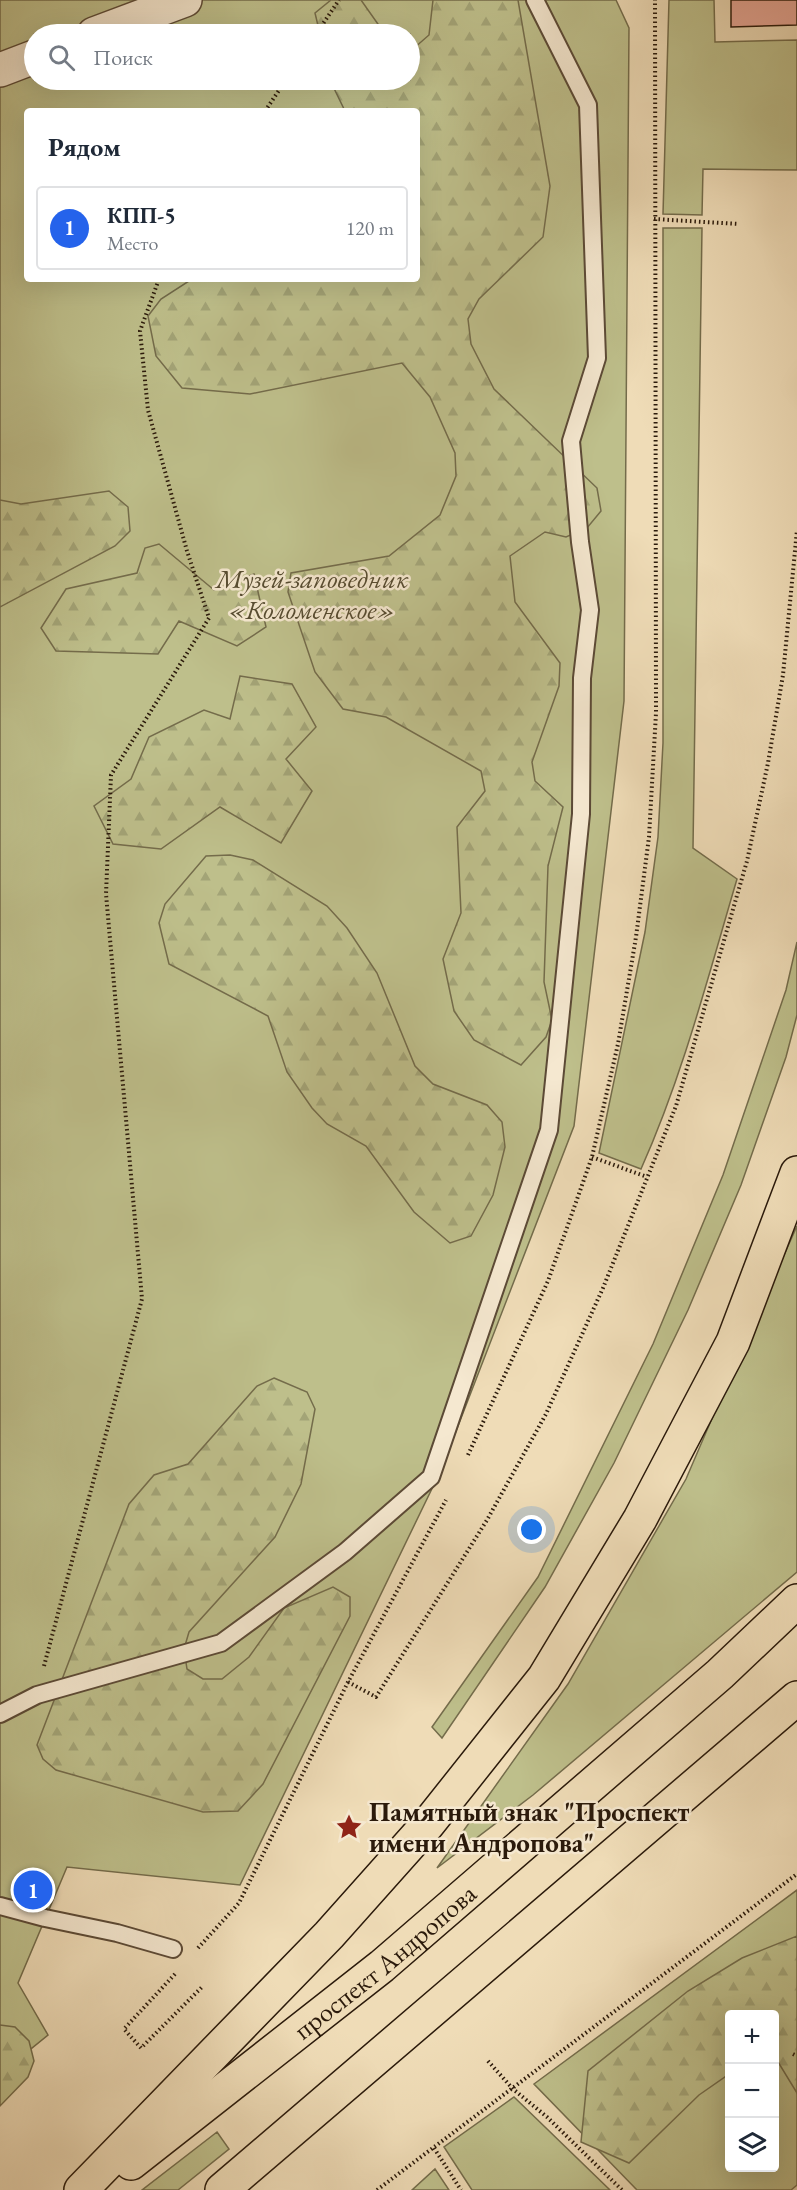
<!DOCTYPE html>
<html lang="ru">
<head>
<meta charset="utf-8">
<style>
	:root { --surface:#fff; --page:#f2f2f3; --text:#1f2937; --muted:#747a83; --line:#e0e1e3; --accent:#2563eb }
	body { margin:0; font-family:"EB Garamond",serif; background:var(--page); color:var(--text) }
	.controls { position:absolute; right:18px; bottom:18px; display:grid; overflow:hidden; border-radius:6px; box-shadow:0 6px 24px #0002 }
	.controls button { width:54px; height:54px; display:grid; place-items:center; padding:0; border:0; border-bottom:2px solid var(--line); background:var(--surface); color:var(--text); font:30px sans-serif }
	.you { position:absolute; left:532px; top:1530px; width:21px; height:21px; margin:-15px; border:4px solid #fff; border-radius:50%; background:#1a73e8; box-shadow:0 0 0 9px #1a73e833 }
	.badge { display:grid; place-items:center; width:39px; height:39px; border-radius:50%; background:var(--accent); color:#fff; font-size:20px; font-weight:700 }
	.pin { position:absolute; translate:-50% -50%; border:3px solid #fff; box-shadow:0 2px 6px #0006 }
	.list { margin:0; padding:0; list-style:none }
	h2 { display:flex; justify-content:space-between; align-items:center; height:78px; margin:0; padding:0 24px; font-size:26px }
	h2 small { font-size:20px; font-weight:400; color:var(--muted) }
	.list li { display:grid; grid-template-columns:39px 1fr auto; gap:18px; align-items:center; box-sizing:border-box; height:84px; margin:0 12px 12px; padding:0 12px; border:2px solid var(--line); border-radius:6px }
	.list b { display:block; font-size:22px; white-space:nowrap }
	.list p { margin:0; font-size:20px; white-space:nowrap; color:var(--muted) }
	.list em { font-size:20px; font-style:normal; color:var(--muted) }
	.icon { flex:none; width:33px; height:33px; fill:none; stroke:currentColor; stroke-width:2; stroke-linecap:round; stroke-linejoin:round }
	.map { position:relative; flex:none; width:797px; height:2190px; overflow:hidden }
	.search { position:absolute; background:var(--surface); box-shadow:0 6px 24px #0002; left:24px; top:24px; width:396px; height:66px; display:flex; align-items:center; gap:15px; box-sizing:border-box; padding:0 21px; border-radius:33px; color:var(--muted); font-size:22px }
	.panel { position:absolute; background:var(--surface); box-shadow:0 6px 24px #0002; left:24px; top:108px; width:396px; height:174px; border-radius:6px }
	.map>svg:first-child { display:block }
</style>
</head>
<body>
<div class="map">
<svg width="797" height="2190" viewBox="0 0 797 2190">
	<defs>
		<pattern id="forest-firs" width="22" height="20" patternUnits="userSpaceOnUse" patternTransform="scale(1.5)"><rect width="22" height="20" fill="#bebf8b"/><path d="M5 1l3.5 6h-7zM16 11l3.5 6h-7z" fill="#a3a477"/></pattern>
	</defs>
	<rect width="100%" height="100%" fill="#efdcb7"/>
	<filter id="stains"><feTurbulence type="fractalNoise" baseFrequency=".00333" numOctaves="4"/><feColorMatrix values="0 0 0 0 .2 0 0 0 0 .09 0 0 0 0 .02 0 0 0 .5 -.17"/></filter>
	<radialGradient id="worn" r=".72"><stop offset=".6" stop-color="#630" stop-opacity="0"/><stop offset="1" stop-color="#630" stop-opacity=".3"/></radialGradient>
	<path fill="#bebf8b" stroke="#746c4b" stroke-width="1.5" fill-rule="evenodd" d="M 0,0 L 616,0 L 629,28 L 624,701 L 574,1126 L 441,1470 L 240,1885 L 67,1867 L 18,1983 L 48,2035 L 0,2074 ZM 34,34 L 410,34 L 410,80 L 34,80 ZM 27,111 L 417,111 L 417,279 L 27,279 Z
		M 669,0 L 714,0 L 715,42 L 797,40 L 797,170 L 703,169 L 702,215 L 663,214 Z
		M 663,228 L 702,228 L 693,848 L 737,879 C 708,977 683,1075 641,1169 L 599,1153 L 645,932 L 658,837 L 663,743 Z
		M 797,942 L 797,1015 L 786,1057 L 741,1185 L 688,1310 L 614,1463 L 545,1587 L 442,1738 L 432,1727 L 538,1577 L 653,1344 L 723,1175 L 786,990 Z
		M 797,1226 L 797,1572 L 533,1795 L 437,1868 L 568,1684 L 686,1479 L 741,1351 Z
		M 797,1890 L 797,2185 L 791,2190 L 637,2190 L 534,2084 ZM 730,2014 L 774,2014 L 774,2168 L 730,2168 Z
		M 514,2097 L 610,2190 L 472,2190 L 444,2147 Z
		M 217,2132 L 229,2149 L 178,2190 L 142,2190 Z
		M 435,2169 L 449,2190 L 412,2190 Z"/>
	<path fill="url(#forest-firs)" stroke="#746c4b" stroke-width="1.5" d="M 331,0 L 361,0 L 385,34 L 320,34 L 315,13 Z
		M 433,0 L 518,0 L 550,186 L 543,237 L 479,299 L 468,319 L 471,344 L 494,389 L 597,488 L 601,511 L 587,528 L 566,537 L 545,532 L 510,556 L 515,602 L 560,663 L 559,686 L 532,762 L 535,781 L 563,807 L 548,866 L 544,982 L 552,1020 L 546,1037 L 521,1065 L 474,1040 L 454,1011 L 443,959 L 461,913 L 457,827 L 485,791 L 481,771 L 386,717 L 343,709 L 315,672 L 288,592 L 291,573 L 389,556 L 440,515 L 456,476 L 455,453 L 430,397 L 402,363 L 250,394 L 182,388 L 156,356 L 148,316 L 161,299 L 192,279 L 417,279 L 417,111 L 345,111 L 330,80 L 410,80 L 410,48 L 413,49 L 429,35 Z
		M 109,491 L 128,507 L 130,531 L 115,546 L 0,607 L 0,500 L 21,504 Z
		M 159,544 L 214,590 L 254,574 L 266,627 L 237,646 L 179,621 L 158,654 L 56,651 L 41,628 L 66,589 L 137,573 L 145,548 Z
		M 240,676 L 292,684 L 316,727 L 286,759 L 312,791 L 281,843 L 220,807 L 161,849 L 113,844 L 94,806 L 131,779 L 149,737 L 204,710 L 230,719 Z
		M 230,855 L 253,860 L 327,906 L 347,928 L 377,973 L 415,1066 L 433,1084 L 487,1105 L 502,1122 L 505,1147 L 493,1195 L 471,1236 L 450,1243 L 414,1212 L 366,1146 L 327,1124 L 312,1108 L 287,1072 L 268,1016 L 169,964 L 159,923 L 165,904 L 206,856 Z
		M 274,1378 L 307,1392 L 315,1409 L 301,1484 L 275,1537 L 189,1632 L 184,1649 L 187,1669 L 203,1679 L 222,1679 L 249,1657 L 284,1608 L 333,1587 L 350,1597 L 350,1616 L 263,1784 L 238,1811 L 203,1812 L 56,1770 L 43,1759 L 37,1745 L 129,1504 L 154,1475 L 188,1464 L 257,1386 Z
		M 797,1936 L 797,2093 L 775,2057 L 774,2014 L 730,2014 L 729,2074 L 699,2095 L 629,2163 L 581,2142 L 588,2071 L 688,1991 L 742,1958 Z
		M 0,2025 L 15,2027 L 29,2041 L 34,2061 L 28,2077 L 0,2106 Z"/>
	<path fill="#e9a898" stroke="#2b1a0b" stroke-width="1.5" d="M 731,0 L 797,0 L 797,25 L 731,27 Z
		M 25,1876 L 45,1880 L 41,1904 L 21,1901 Z"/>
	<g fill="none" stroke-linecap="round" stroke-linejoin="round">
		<g stroke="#5c4a36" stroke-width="20">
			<path id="lane" d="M 0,1714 L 37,1695 L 221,1643 L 345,1552 L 431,1477 L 549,1130 L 581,814 L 582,678 L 590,610 L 580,542 L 571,441 L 597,358 L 588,105 L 535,0
				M 0,1906 L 45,1918 L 117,1933 L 173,1949"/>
		</g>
		<g stroke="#5c4a36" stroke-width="36">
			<path id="street" d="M 94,34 L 185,0
				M 0,70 L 34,57"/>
		</g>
		<g stroke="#2b1a0b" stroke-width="36">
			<g id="primary">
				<path id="s1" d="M 131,2163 L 382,1966 L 720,1674 L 797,1601"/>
				<path d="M 81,2190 L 329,1935 L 428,1824 L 544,1678 L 640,1519 L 733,1342 L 797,1173"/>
				<path d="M 222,2190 L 797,1698"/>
			</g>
		</g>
		<path stroke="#2b1a0b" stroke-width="4" stroke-dasharray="1.5 3" stroke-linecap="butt" d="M 316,34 L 339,0
			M 265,111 L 286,80
			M 654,219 L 739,224
			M 592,1157 L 647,1177
			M 468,1455 L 548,1281 L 592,1157 L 618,1044 L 636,937 L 649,837 L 656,713 L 655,0
			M 44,1666 L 142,1299 L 106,894 L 111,775 L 209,618 L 187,551 L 148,410 L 140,331 L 159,279
			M 348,1682 L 376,1697 L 487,1520 L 546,1414 L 603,1288 L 676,1106 L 747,861 L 768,763 L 783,675 L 797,530
			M 198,1948 L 239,1903 L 348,1682 L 446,1500
			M 175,1974 L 124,2029 L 141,2048 L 203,1986
			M 793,2054 L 797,2056
			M 488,2061 L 513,2089 L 547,2117 L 622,2190
			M 434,2148 L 461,2190
			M 377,2190 L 797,1874"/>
		<use href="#lane" stroke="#f5e8d0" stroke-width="16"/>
		<use href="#street" stroke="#f5e8d0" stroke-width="33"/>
		<use href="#primary" stroke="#efdcb7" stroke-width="33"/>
	</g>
	<defs>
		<g id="sight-bare" transform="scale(2.07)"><path d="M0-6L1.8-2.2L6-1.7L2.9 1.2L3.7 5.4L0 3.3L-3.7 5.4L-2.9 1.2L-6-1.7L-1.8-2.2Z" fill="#8f2418" stroke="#f5e8d0" stroke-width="2.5" paint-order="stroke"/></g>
	</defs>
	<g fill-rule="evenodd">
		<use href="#sight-bare" x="349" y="1827"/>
	</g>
	<g text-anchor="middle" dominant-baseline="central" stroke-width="5" stroke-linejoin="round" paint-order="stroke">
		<g font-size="27" font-style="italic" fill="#574c31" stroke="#f5e8d0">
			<text x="312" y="578">Музей-заповедник<tspan x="312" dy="31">«Коломенское»</tspan></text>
		</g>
		<g font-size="27" font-weight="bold" fill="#2b1a0b" stroke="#f5e8d0" text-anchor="start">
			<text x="369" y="1811">Памятный знак "Проспект<tspan x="369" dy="31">имени Андропова"</tspan></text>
		</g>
		<g font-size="27" fill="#2b1a0b" stroke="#f5e8d0">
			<text stroke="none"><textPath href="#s1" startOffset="324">проспект Андропова</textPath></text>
		</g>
	</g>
	<rect width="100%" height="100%" filter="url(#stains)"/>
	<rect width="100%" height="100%" fill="url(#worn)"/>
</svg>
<div class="controls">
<button>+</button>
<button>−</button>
<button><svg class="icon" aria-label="layers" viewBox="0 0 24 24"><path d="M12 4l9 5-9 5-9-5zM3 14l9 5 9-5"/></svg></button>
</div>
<div class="you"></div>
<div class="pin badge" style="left:33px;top:1890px">1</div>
<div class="search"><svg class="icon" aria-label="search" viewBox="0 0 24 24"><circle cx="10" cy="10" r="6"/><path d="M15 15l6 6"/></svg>Поиск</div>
<section class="panel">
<h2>Рядом<small></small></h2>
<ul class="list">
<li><span class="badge">1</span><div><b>КПП-5</b><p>Место</p></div><em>120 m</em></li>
</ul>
</section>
</div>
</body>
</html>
